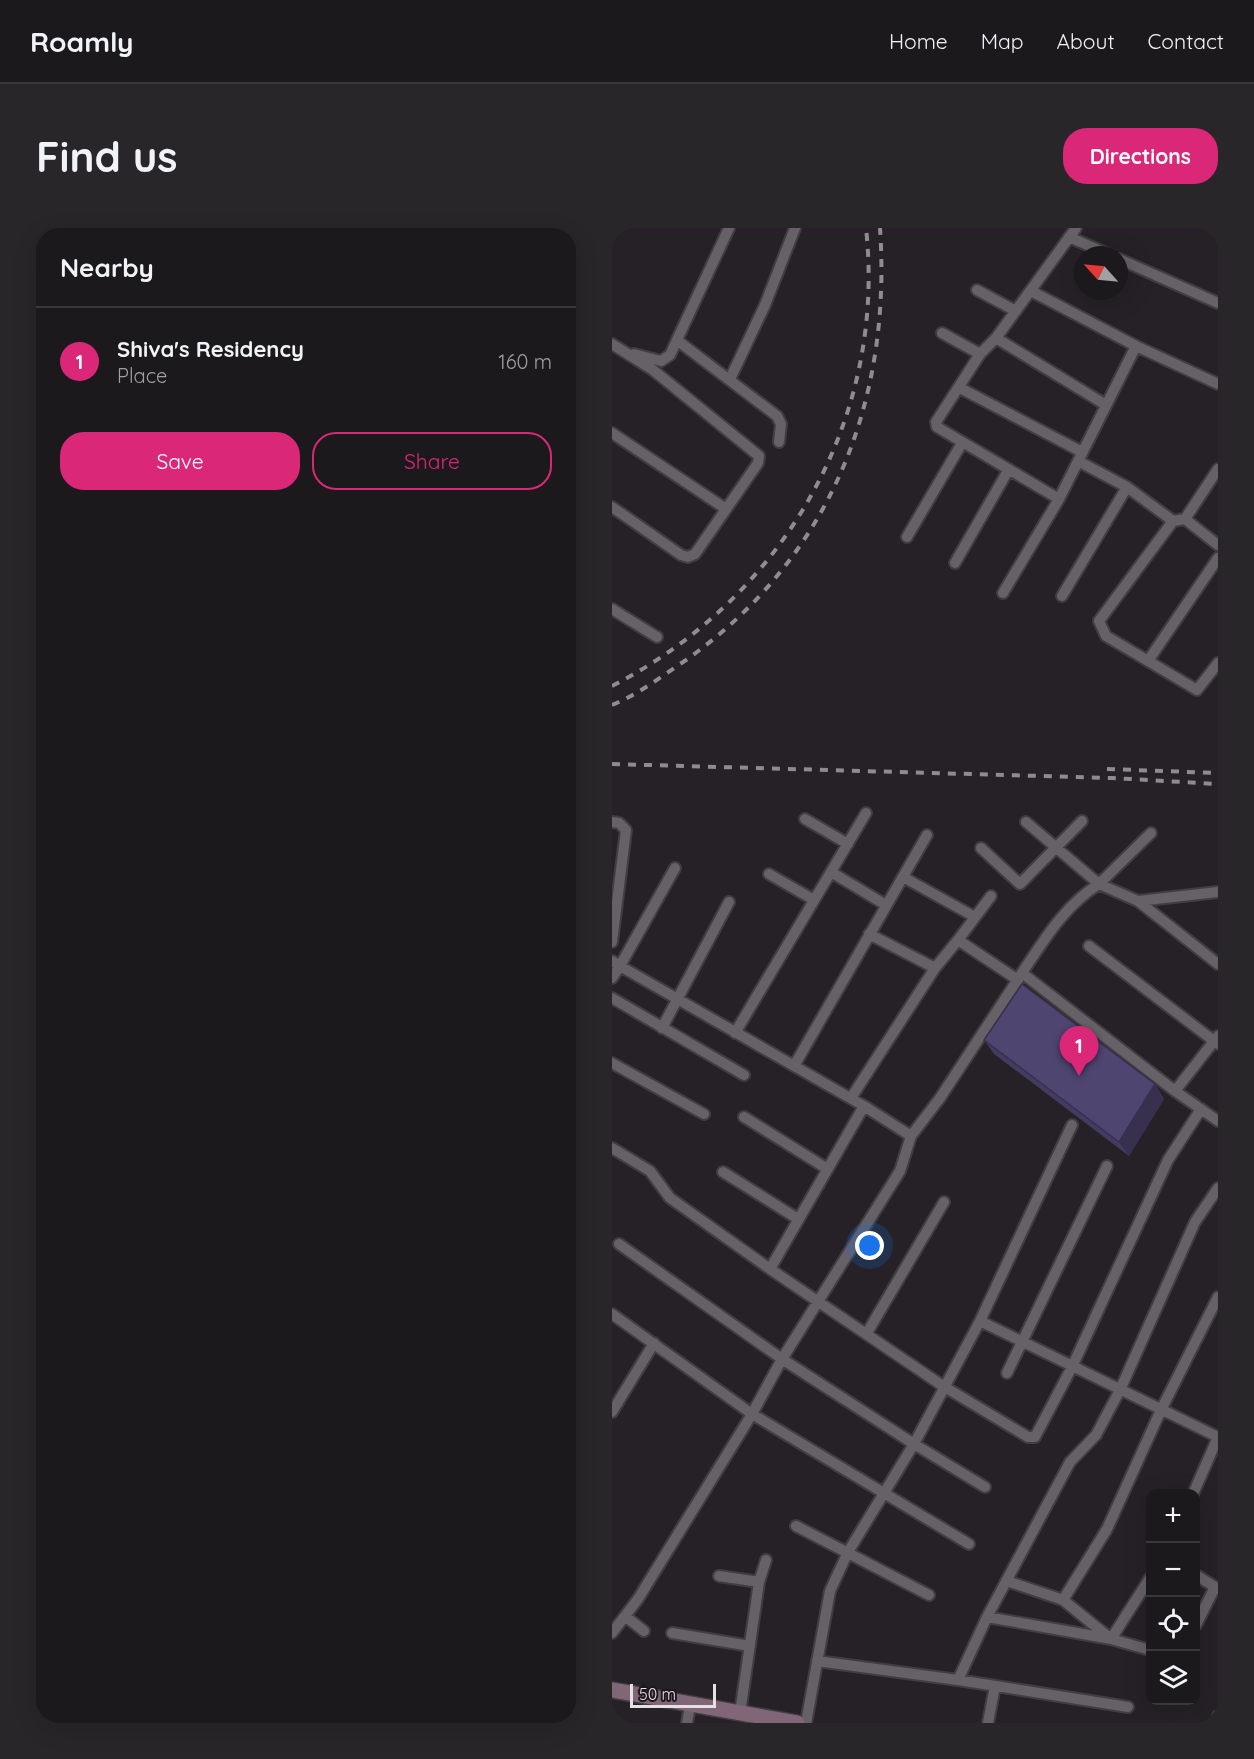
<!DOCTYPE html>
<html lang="en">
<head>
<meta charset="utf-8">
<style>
	:root { --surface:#1c191c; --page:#292629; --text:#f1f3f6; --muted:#a0a0a3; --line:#3a383b; --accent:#db2777 }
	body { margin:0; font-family:Quicksand,sans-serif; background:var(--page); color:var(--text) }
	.controls { position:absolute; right:18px; bottom:18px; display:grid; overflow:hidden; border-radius:12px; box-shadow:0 6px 24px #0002 }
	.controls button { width:54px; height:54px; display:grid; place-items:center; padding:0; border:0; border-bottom:2px solid var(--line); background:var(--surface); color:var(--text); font:30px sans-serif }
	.compass { position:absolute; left:462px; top:18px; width:54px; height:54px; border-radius:50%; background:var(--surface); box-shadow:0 6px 24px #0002; rotate:297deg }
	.scale { position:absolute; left:18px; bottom:15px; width:86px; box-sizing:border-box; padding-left:6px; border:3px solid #e4e0e4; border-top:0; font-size:16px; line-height:21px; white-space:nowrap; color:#e4e0e4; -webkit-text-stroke:4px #1c171d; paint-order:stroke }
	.you { position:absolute; left:258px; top:1018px; width:21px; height:21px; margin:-15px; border:4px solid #fff; border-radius:50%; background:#1a73e8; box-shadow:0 0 0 9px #1a73e833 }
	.badge { display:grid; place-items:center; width:39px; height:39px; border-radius:50%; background:var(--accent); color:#fff; font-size:20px; font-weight:700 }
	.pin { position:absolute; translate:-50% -50px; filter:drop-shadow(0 2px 3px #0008) }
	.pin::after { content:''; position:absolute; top:32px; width:21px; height:18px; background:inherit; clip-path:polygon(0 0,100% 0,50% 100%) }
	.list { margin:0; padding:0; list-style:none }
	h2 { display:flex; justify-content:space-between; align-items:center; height:78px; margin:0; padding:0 24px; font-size:26px }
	h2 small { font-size:20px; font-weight:400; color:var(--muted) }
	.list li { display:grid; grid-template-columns:39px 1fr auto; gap:18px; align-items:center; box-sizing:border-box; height:108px; padding:0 24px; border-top:2px solid var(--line) }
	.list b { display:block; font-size:22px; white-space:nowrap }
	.list p { margin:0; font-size:20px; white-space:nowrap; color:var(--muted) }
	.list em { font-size:20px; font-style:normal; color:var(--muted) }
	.actions { display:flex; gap:12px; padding:18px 24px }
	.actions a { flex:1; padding:14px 0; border:2px solid var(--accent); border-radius:24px; text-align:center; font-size:21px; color:var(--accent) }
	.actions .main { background:var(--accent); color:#fff }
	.icon { flex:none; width:33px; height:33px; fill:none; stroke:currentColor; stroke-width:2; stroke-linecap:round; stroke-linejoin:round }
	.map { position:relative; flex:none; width:606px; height:1495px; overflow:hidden; border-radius:24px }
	header { display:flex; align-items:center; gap:36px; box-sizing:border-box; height:84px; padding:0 30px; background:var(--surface); border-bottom:2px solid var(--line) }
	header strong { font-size:28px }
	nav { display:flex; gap:33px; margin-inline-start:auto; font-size:21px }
	.intro { display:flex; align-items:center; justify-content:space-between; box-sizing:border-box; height:144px; padding:0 36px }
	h1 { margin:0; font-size:42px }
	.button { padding:15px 27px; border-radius:24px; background:var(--accent); color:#fff; font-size:21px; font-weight:700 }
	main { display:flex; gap:36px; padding:0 36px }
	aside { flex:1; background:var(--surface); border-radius:24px; box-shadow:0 6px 24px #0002 }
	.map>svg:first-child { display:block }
</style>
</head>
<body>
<header>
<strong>Roamly</strong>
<nav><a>Home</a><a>Map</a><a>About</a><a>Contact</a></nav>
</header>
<div class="intro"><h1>Find us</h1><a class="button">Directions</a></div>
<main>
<aside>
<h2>Nearby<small></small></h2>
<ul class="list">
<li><span class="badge">1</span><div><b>Shiva's Residency</b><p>Place</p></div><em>160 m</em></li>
</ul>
<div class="actions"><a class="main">Save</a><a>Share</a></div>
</aside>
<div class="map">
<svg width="606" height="1495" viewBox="0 0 606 1495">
	<rect width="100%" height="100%" fill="#252126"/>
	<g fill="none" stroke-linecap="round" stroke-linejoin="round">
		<g stroke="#413d42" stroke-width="14">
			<path id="street" d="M 457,9 L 498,27
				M 507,31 L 606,75
				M 365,62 L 404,83
				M 419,63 L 524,118
				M 330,105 L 368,126
				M 384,110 L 494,177
				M 66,113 L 165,188 L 169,196 L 167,214
				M 0,116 L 41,142 L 147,228 L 146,235 L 83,326 L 76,329 L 69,327 L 0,279
				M 22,126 L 49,133 L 58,127 L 117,0
				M 118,151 L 153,77 L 183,0
				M 348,160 L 470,224
				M 0,205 L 114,281
				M 466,233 L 515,259 L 561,293
				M 606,241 L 573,291 L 561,293 L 487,393 L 494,408 L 585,462 L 606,435
				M 447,271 L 325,199 L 324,194 L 368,126 L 384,110 L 464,0
				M 573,291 L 606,317
				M 295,309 L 350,215
				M 343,335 L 397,241
				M 391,365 L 447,271 L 524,118 L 606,156
				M 450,368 L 515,259
				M 0,381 L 45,409
				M 536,433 L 606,330
				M 193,591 L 236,616
				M 0,594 L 7,595 L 14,602 L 0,714
				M 414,594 L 487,656 L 539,605
				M 369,620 L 408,656 L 470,593
				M 219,644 L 274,677
				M 157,646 L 202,672
				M 291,649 L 363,689
				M 606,664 L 526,673 L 606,736
				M 257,706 L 323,740
				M 346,712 L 379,668
				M 477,718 L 606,816
				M 0,733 L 8,738 L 63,640
				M 410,745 C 432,712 453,677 487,656 L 526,673
				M 0,750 L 8,738 L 252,878 L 299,908
				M 0,770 L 132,847
				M 50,800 L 117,674
				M 123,805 L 254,585
				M 0,835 L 92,886
				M 182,838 L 315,607
				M 563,863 L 606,893
				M 239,870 L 323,740 L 346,712 L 406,752
				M 132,889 L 214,940
				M 0,920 L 38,943 L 58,970 L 158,1041 L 252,878
				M 111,944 L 186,991
				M 158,1041 L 331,1158 L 416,1209 L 423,1209 L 460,1139 L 556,932 L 589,881
				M 0,1086 L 140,1186 L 170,1131 L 7,1016
				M 368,1093 L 460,897
				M 255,1105 L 332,974
				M 395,1145 L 495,938
				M 0,1184 L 42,1115
				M 581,1266 L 606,1209 L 368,1093 L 302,1216 L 170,1131 L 288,943 L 299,908 L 328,870 L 410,745 L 563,863 L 606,808
				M 184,1298 L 317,1367
				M 584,1347 L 606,1361
				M 107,1348 L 147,1354
				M 395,1353 L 451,1372 L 499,1411 L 538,1422
				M 451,1372 L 495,1301 L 549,1182 L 606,1069
				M 13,1388 L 32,1403
				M 375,1389 L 499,1411 L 538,1350
				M 584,1397 L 603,1359
				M 0,1405 L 26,1371 L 140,1186 L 357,1316
				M 60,1405 L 138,1418
				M 205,1433 L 346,1452 L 516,1479
				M 346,1452 L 375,1389 L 458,1234 L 484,1207 L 508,1162 L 583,994 L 606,960
				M 128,1485 L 147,1354 L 154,1332
				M 75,1495 L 78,1478
				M 194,1495 L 218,1363 L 236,1324 L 302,1216 L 373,1259
				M 376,1495 L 383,1458
				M 604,1495 L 606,1488"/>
		</g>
		<g stroke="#413d42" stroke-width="18">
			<path id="secondary" d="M 0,1462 L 185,1495"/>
		</g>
		<use href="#street" stroke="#666067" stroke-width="10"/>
		<use href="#secondary" stroke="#806677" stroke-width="15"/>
		<path stroke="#8f8b90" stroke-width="4" stroke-dasharray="8 8" stroke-linecap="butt" d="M 0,458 C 170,371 275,192 254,0
			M 0,477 C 27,466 50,448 74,432 C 218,330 280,174 268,0
			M 0,536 L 500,550 L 606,556
			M 495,541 L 606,545"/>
	</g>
	<path fill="#433b60" d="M 372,812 L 543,856 L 552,871 L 517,928 L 382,826 Z"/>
	<path fill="#37304e" d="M 543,856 L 552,871 L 517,928 L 507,914 Z"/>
	<path fill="#4e4570" stroke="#37304e" stroke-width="1.5" d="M 410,756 L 543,856 L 507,914 L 372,812 Z"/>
</svg>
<div class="controls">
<button>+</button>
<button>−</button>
<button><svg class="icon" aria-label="locate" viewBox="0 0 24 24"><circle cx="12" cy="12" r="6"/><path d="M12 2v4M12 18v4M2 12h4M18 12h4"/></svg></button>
<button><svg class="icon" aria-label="layers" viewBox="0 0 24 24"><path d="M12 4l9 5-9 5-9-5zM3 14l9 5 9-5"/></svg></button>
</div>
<svg class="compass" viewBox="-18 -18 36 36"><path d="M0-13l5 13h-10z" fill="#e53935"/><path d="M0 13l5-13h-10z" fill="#a0a0a3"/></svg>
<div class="scale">50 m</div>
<div class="you"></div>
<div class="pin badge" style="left:467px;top:848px">1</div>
</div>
</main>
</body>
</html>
